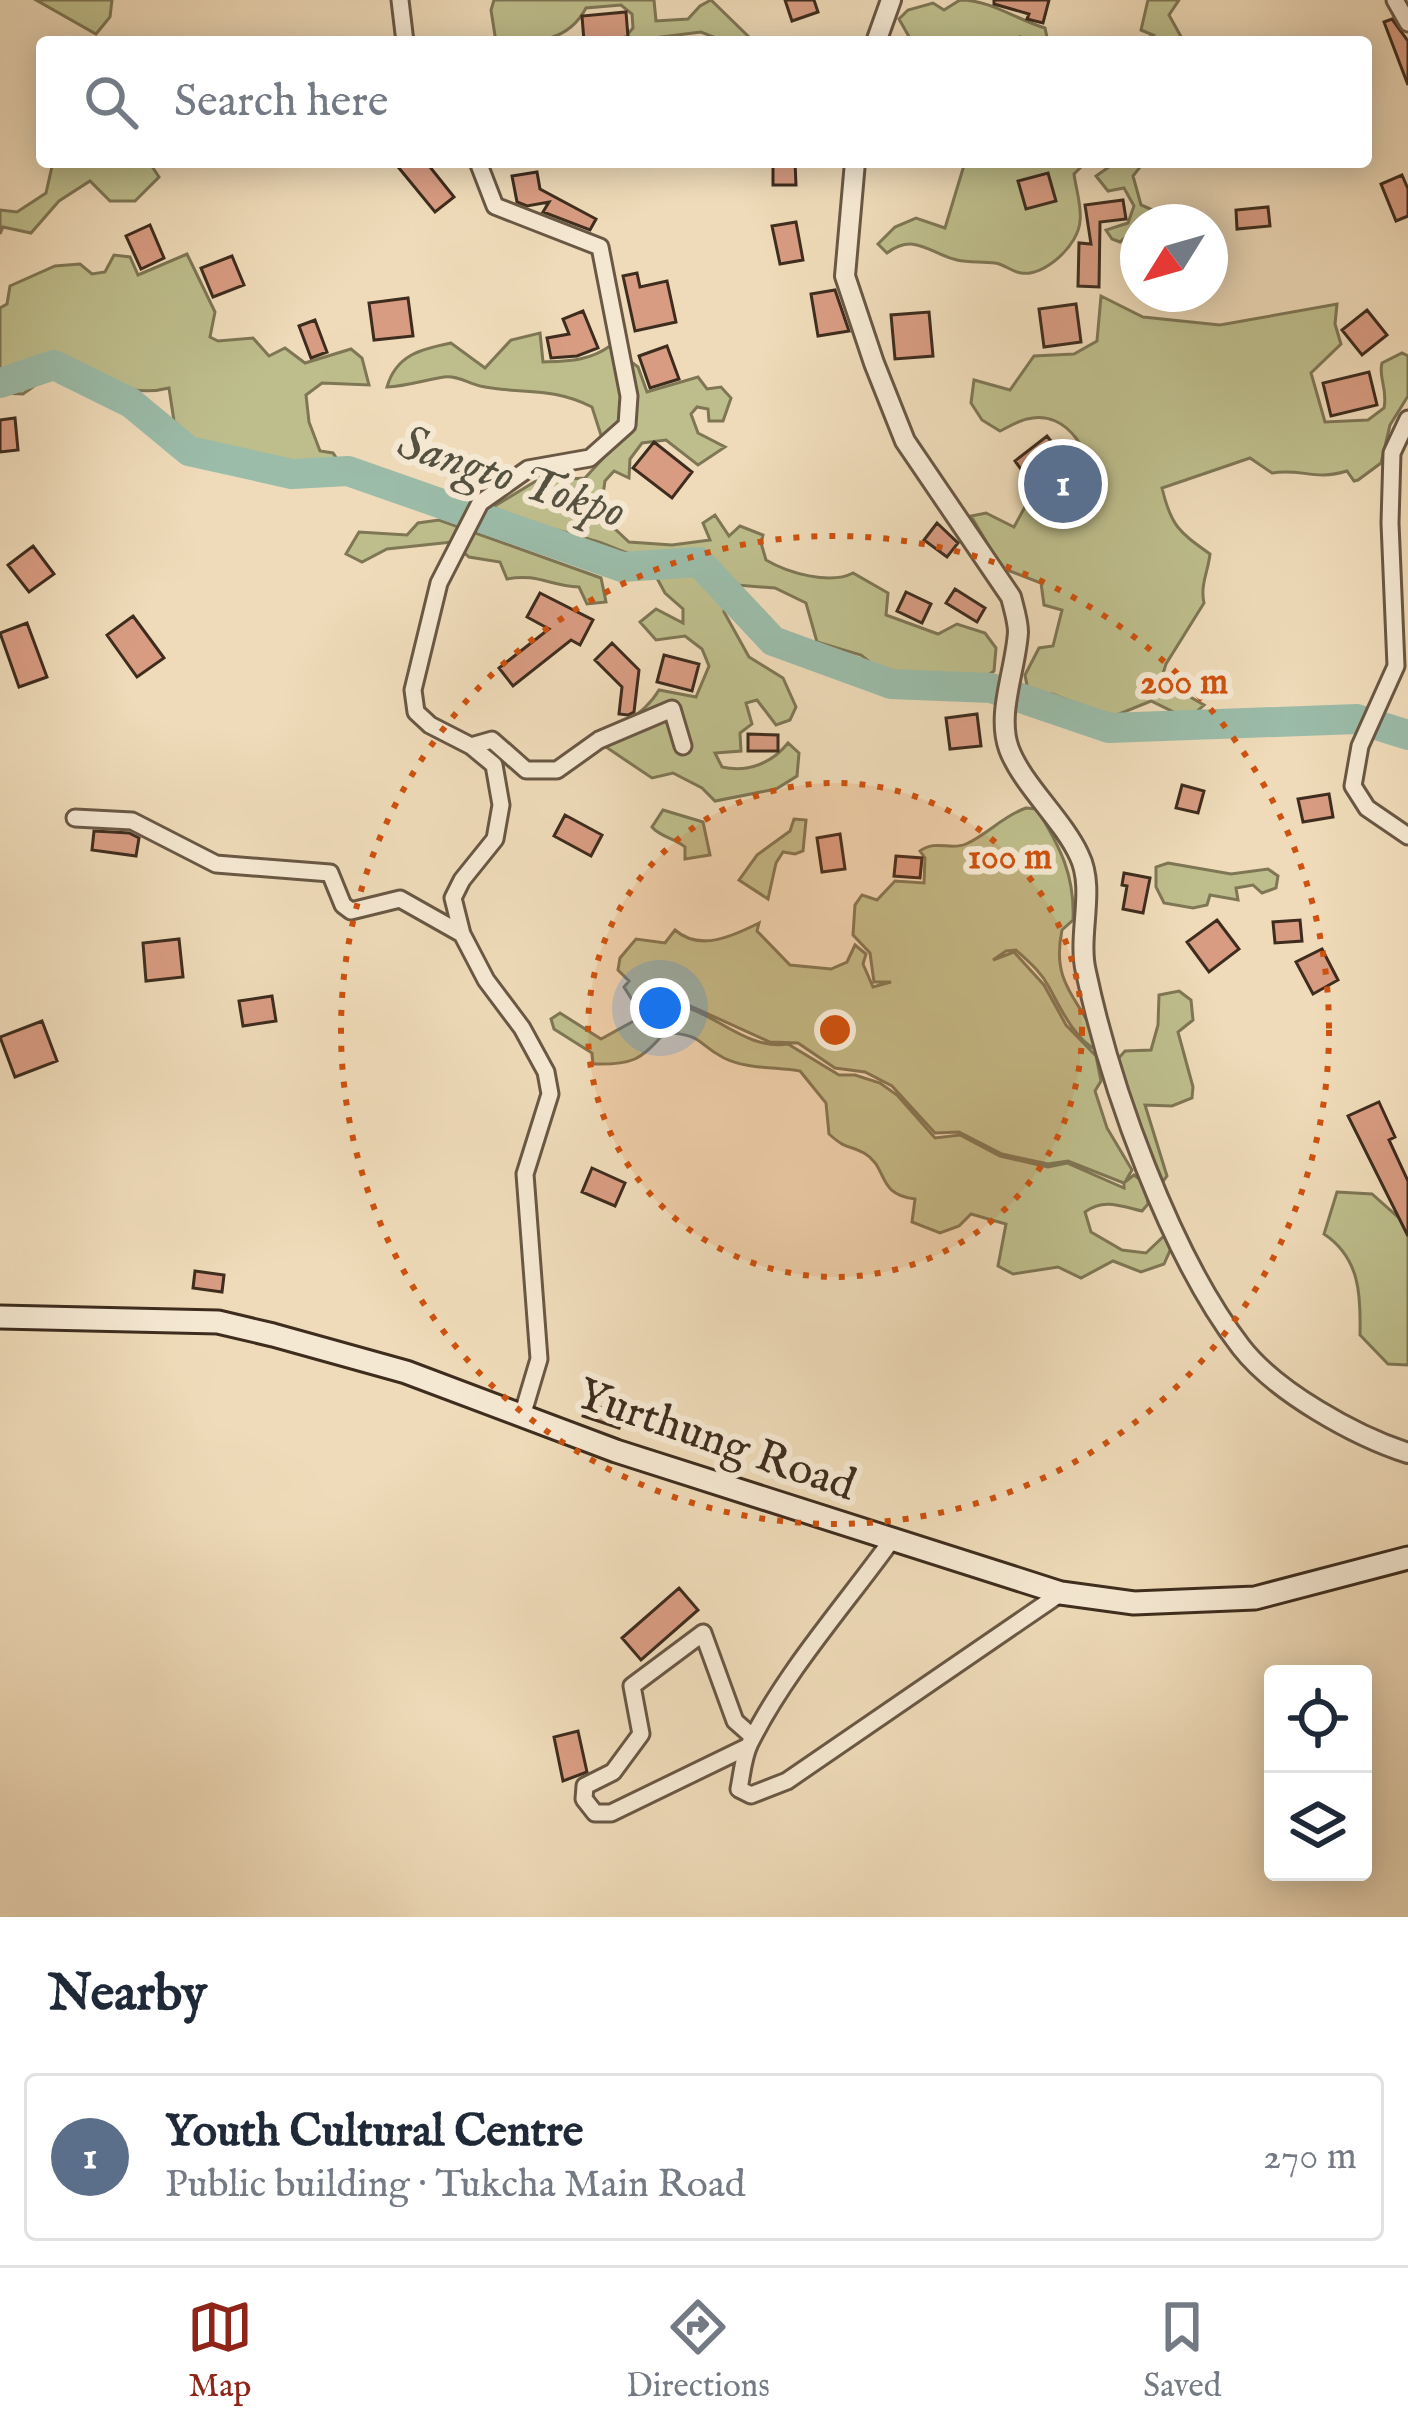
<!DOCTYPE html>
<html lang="en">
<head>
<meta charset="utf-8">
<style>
	:root { --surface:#fff; --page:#f2f2f3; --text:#1f2937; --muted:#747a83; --line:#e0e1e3; --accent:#8f2418 }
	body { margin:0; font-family:"IM FELL English",serif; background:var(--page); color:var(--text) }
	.controls { position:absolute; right:36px; bottom:36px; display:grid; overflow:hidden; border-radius:12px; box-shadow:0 6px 30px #0003 }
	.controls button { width:108px; height:108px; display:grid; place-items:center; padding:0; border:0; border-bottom:3px solid var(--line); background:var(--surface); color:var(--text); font:60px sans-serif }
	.compass { position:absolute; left:1120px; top:204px; width:108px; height:108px; border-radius:50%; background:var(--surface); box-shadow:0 6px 30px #0003; rotate:233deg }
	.you { position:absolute; left:660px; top:1008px; width:42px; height:42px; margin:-30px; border:9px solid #fff; border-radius:50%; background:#1a73e8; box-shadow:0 0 0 18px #1a73e833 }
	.badge { display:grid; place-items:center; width:78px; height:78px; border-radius:50%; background:var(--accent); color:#fff; font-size:39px; font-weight:700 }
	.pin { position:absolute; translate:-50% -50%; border:6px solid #fff; box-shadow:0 3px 12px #0006 }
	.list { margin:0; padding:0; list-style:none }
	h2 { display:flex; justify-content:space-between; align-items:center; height:156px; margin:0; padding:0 48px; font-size:51px }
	h2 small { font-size:39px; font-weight:400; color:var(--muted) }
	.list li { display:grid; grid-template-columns:78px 1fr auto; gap:36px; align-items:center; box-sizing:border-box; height:168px; margin:0 24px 24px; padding:0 24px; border:3px solid var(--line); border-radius:12px }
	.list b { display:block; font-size:45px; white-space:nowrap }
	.list p { margin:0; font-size:39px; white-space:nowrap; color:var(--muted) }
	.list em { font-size:39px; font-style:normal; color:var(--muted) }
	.icon { flex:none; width:66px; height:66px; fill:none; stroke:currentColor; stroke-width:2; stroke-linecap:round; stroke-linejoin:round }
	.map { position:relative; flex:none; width:1408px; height:1917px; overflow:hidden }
	.search { position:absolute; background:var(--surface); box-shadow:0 6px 30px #0003; left:36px; right:36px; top:36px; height:132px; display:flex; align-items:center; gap:30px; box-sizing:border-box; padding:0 42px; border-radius:12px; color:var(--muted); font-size:45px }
	.sheet { height:348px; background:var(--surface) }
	nav { display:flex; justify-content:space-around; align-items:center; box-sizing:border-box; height:168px; border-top:3px solid var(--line); background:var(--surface); font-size:33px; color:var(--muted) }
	nav a { display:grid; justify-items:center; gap:6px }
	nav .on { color:var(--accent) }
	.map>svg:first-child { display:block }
</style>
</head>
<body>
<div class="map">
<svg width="1408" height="1917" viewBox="0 0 1408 1917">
	<rect width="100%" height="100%" fill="#efdbb9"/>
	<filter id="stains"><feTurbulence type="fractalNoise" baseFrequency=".00167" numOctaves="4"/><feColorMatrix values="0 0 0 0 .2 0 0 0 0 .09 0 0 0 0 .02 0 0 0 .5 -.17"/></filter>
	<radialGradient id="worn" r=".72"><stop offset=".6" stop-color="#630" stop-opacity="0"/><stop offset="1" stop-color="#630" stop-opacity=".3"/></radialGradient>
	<path fill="#bebe8c" stroke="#7e7655" stroke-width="3" fill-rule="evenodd" d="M 36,0 L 112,0 L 110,17 L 96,34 Z
		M 494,0 L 654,0 L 656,21 L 688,19 L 700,6 L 711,0 L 750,38 L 746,42 L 726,42 L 701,32 L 621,42 L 633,28 L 632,14 L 621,5 L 586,8 C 567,44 533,42 496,42 L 491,10 Z
		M 960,0 C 991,0 1015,19 1045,28 L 1048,42 L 1024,42 L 1020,37 L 991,42 L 912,42 L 899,19 L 908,10 L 933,3 L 944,10 Z
		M 1148,0 L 1179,0 L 1169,15 L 1184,42 L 1141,42 L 1153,35 L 1141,30 Z
		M 53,162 L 149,162 L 159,177 L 135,201 L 110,201 L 90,181 L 59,201 L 31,233 L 3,227 L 0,234 L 0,210 L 17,212 L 46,193 Z
		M 965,162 L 1086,162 L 1074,174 C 1076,189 1082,207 1080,221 C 1079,244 1045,277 1021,273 C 1012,272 1004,264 995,263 C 982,261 969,263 957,260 C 930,254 915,232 887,253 L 878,244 L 895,227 L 916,218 L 945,228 Z
		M 1116,162 L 1144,162 L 1133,176 L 1141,205 L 1153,210 L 1155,218 L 1138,222 L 1138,227 L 1120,242 L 1112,239 L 1106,230 L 1128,223 L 1134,206 L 1124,188 L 1108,191 L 1096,176 Z
		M 187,254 L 215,312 L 210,337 L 218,341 L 253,338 L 269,356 L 285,348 L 305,363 L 351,349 L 362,358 L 369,385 L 322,383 L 306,395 L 309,422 L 320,451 L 333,453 L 337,459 L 297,468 L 200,447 L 174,421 L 169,388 C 118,401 95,367 49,354 L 47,377 L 23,394 L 0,393 L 0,308 L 7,304 L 10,286 L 55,266 L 80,264 L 92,274 L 105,272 L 114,255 L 130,257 L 138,275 Z
		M 1101,296 L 1143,317 L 1220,325 L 1337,304 L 1335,324 L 1341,344 L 1311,373 L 1325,422 L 1368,420 L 1384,408 C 1388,388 1378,378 1382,363 L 1402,353 L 1408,356 L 1408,396 L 1390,425 L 1381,463 L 1358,480 L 1354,481 L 1347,471 C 1314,481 1302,468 1272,473 L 1250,458 L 1162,488 C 1171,526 1179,532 1210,554 C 1208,572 1200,585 1204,603 L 1166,664 L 1161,680 L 1204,705 L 1195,713 L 1184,717 L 1151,701 L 1112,717 L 1052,694 L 1029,696 L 1025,675 L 1039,648 L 1053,646 L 1062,610 L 1044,605 L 1041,583 L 1002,568 L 971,516 L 986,513 L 1014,527 L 1033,492 L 1062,513 L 1093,493 C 1095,458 1069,408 1027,419 C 1018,421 1008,427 1000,431 L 982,420 L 971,403 L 974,380 L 1010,390 L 1034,356 L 1074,354 L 1097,341 Z
		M 540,333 L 543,362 C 569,361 589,361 610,346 L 638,367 L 647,392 L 698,377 L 707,389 L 721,387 L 731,398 L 723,421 L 709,421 L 708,409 L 697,407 L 691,414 L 698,433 L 725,447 L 698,465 L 666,440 L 642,443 L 630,459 L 629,478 L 614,471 L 605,481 L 600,515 L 629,542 L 672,545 L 710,540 L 703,523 L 715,515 L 729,536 L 740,526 L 763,535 L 761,543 L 766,560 C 788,573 830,585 853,573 L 888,593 L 886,615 L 938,634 L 957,624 L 985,633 L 996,648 L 994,671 L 980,681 L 928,679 L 881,671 L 861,655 L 817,642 L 806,603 L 775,588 L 737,585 L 725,602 L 724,612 L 749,657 L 783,678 L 796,707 L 790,720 L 776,725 L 757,700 L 746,703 L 752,724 L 740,733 L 741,751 L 715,753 L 722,767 C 748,773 772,763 788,743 L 799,753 L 797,776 L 776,789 L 715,801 L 702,788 L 673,773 L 652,778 L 603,745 C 620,723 645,714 659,690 L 696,697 L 709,666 L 702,649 L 685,636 L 656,640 L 640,622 L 656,609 L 683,623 L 683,609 L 665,593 L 646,558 C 625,555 611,545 592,540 C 558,530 525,523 493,507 L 536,481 L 585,478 L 607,454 L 592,407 C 550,386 523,395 480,386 C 468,383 456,375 444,377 C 424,380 407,386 387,387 C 396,355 421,349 451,343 L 485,368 L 511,340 Z
		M 439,520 L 601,578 L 606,602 L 587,604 L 579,587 C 549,586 538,573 507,579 L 500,562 L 469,557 L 452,542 L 387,549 L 362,562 L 346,554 L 359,532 L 407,535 L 418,523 Z
		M 1026,808 L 1037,809 C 1060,847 1075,875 1073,920 L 1062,930 C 1050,987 1082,999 1100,1047 L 1096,1050 C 1074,1038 1061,1009 1049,987 C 1041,972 1029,962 1016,950 L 1006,951 L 993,960 L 1014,952 L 1044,985 L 1066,1025 L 1096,1056 L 1101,1081 L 1095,1091 L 1107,1128 L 1132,1170 L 1125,1182 L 1134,1175 L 1146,1184 L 1148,1204 L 1142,1211 C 1121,1206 1103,1198 1085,1212 L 1091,1232 L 1122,1250 L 1146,1253 L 1164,1236 L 1172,1246 L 1164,1264 L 1141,1272 L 1113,1261 L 1081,1278 L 1058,1267 L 1013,1274 L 998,1266 L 1006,1224 L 971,1214 L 959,1226 L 940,1233 L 912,1222 L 915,1199 C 875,1194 889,1167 864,1153 C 848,1144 848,1151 829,1134 L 826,1103 L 800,1071 C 776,1067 746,1069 724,1058 C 694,1042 706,1036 665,1032 C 641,1061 631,1065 593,1064 L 592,1053 L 554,1029 L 551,1019 L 560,1013 L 601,1039 L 652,1011 L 669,1014 L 674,1008 L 638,1009 L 624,987 L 629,981 L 618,970 L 620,958 L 636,939 L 665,943 L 675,930 C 700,952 733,936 759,923 L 757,931 L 790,965 L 831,969 L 847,962 L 855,945 L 866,954 L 863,964 L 873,987 L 891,982 L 874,982 L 870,953 L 853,935 L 855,905 L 862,895 L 877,900 L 895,881 L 924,883 L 925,858 L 920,851 C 936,839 950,851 966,844 C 988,834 1003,816 1026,808 ZM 686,1004 L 770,1042 L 798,1043 L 835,1068 L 865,1072 L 892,1086 L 935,1133 L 959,1132 L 1002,1154 L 1048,1164 L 1068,1161 L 1124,1183 L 1124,1188 L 1067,1163 L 1048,1167 L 1000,1156 L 960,1135 L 935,1138 L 897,1095 L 880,1083 L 855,1075 L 839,1075 L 788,1044 C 748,1050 720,1017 683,1006 Z
		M 663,810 L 703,822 L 710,855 L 685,859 L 685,847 C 675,838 660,837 652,827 Z
		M 794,819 L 806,820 L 803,851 L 795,854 L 783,852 L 776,863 L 768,899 L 739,880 L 757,855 L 790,831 Z
		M 1168,863 L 1231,874 L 1268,869 L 1278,876 L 1276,888 L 1262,893 L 1253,885 L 1236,888 L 1238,900 L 1210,895 L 1207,905 L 1193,908 L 1164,903 L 1156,887 L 1156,867 Z
		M 1179,991 L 1191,1000 L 1193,1020 L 1178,1032 L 1193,1087 L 1192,1098 L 1172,1106 L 1145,1105 L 1167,1176 L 1161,1184 L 1116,1061 L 1125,1051 L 1151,1050 L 1158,1025 L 1159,995 Z
		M 1337,1192 L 1372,1194 L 1398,1217 L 1408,1217 L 1408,1365 L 1388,1364 L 1360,1335 C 1361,1295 1360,1258 1324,1234 Z"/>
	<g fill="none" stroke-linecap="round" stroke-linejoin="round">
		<path stroke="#9bbca9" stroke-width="30" d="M 0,383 L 54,365 L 131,403 L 189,451 L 292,474 L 348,471 L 622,567 L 699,562 L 773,641 L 891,684 L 991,688 L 1109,728 L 1357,719 L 1408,735"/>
	</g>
	<path fill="#d89c82" stroke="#3e2d1e" stroke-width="3" d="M 785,0 L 814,0 L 818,12 L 792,21 Z
		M 994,0 L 1049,0 L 1043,23 L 1027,19 L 1029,14 L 994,4 Z
		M 626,12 L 628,37 L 584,41 L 582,16 Z
		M 1392,19 L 1408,41 L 1408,85 L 1384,22 Z
		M 394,162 L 426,162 L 454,197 L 435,212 Z
		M 773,162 L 795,162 L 796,185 L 773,185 Z
		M 537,172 L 540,189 L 596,219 L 590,230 L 543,212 L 549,202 L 527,206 L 517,202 L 512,176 Z
		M 1048,173 L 1056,201 L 1026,209 L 1018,181 Z
		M 1402,175 L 1408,189 L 1408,216 L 1396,221 L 1381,184 Z
		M 1123,200 L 1126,219 L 1100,222 L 1099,287 L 1078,286 L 1079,243 L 1091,244 L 1085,205 Z
		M 1268,207 L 1270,226 L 1237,229 L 1236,210 Z
		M 796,222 L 803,260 L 780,264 L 772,226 Z
		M 150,225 L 164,258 L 141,269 L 126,236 Z
		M 232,256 L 244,285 L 213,297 L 201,268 Z
		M 637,273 L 640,287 L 667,281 L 676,322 L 635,331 L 623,276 Z
		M 835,290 L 849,331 L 818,336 L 811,294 Z
		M 408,298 L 413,336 L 374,340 L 369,303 Z
		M 1076,304 L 1081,342 L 1044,347 L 1039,309 Z
		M 1367,310 L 1387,335 L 1362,355 L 1342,330 Z
		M 583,311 L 598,348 L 577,356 L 551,358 L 547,338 L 569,334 L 563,319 Z
		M 929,312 L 933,356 L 895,359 L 891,315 Z
		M 315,320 L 327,352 L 311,358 L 299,326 Z
		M 667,346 L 679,379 L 650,388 L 639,356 Z
		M 1369,372 L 1377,405 L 1331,416 L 1323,383 Z
		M 15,418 L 18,450 L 0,452 L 0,420 Z
		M 1047,436 L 1061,454 L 1046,466 L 1040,459 L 1023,472 L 1015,461 Z
		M 654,442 L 692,472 L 672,498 L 633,468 Z
		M 937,523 L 958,543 L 947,557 L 924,540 Z
		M 33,546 L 54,574 L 29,592 L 8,565 Z
		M 955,589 L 985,608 L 977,622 L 946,603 Z
		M 906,592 L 931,604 L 922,623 L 897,611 Z
		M 540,593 L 593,620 L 580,645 L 571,640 L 513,686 L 499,668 L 549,629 L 527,617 Z
		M 133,616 L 164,658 L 137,677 L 107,635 Z
		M 27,623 L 47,677 L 19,687 L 0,633 Z
		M 612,643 L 639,670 L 634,712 L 628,715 L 619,714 L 622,687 L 595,660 Z
		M 664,655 L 699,664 L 692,691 L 657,682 Z
		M 977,714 L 981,746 L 950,749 L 946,718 Z
		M 748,734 L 778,735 L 778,751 L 748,751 Z
		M 1182,785 L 1204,791 L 1198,813 L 1176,808 Z
		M 1329,794 L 1333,817 L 1303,822 L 1298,799 Z
		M 565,815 L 602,835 L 591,856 L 554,836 Z
		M 94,831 L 129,833 L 139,838 L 136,856 L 92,850 Z
		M 840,834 L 845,869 L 822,872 L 817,838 Z
		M 896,856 L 922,858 L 920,878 L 894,876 Z
		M 1124,873 L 1150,878 L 1143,913 L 1123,909 L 1127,886 L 1122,885 Z
		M 1217,920 L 1239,949 L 1209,972 L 1187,942 Z
		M 1300,920 L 1302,941 L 1275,943 L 1273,922 Z
		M 179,939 L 183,977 L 146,981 L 143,943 Z
		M 1322,949 L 1338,980 L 1313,994 L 1296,962 Z
		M 272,996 L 276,1021 L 243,1026 L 239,1001 Z
		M 42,1021 L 57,1061 L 15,1077 L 0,1037 Z
		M 1379,1102 L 1395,1137 L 1389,1140 L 1408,1181 L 1408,1236 L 1348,1116 Z
		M 592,1168 L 625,1183 L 615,1206 L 582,1192 Z
		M 195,1271 L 224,1275 L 222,1292 L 193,1288 Z
		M 587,1403 L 623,1415 L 619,1428 L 583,1416 Z
		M 679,1588 L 698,1610 L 641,1660 L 622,1638 Z
		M 578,1731 L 587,1772 L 563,1781 L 554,1737 Z"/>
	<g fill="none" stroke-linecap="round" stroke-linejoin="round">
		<g stroke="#6a5845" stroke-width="21">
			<path id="minor" d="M 400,0 L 405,42
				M 1395,0 L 1408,23
				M 478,162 L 495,206 L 600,247 L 629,396 L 627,425 L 590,458 L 528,469 L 480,503 L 439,583 L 413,690 L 416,712 L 430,725 L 471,746 L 494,765 L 501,805 L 495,839 L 462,880 L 453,898 L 462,934 L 486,980 L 522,1028 L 546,1072 L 550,1094 L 525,1174 L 539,1359 L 522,1416
				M 1408,419 L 1392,453 L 1390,523 L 1396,666 L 1360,746 L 1353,786 L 1367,808 L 1408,836
				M 471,746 L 492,740 L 526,770 L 557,770 L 599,740 L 672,709 L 683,746
				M 75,818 L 132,821 L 216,864 L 330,873 L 343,905 L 351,911 L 400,899 L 462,934
				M 891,1541 C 844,1606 786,1671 750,1743 C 743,1757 742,1774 739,1789 L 751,1795 L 787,1781 L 1061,1593
				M 747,1747 L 611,1813 L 595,1813 L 584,1799 L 585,1786 L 613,1772 L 641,1734 L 632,1686 L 703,1633 L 735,1721 L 753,1737"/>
		</g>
		<g stroke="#6a5845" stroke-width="24">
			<path id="tertiary" d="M 876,42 L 891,0
				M 855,162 L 845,276 L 874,363 L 905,441 L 1011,597 C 1014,609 1018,621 1018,632 C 1016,669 996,714 1009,749 C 1022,784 1063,820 1079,855 C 1096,889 1077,935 1086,972 C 1110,1086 1170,1255 1241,1347 C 1276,1392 1355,1436 1408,1453"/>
		</g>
		<g stroke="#3e2d1e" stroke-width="27">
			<path id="secondary" d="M 0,1317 L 218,1322 L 273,1335 L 406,1372 L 616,1451 L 1061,1593 L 1134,1603 L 1255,1598 L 1408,1558"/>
		</g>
		<use href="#minor" stroke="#f5e8d2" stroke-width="15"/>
		<use href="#tertiary" stroke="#f5e8d2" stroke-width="18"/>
		<use href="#secondary" stroke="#f5e8d2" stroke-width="21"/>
	</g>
	<circle cx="835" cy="1030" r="247" fill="#ce520f" fill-opacity=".12"/>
	<g fill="none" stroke="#ce520f" stroke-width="6" stroke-dasharray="6 12">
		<circle cx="835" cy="1030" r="247"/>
		<circle cx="835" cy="1030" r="494"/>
	</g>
	<g text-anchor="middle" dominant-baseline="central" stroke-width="12" stroke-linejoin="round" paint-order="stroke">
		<g font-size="45" fill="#3e2d1e" stroke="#f5e8d2">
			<text transform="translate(716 1441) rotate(19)">Yurthung Road</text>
		</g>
		<g font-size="48" font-style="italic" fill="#555141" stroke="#f5e8d2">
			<text transform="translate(511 479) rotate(18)">Sangto Tokpo</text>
		</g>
	</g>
	<circle cx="835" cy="1030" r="18" fill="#ce520f" stroke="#f5e8d2" stroke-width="6"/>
	<g font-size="36" text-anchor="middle" font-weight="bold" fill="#ce520f" stroke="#f5e8d2" stroke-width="12" stroke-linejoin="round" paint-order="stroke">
		<text x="1184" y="693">200 m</text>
		<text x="1010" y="868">100 m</text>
	</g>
	<rect width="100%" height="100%" filter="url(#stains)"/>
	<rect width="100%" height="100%" fill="url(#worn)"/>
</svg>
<div class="controls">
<button><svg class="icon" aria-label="locate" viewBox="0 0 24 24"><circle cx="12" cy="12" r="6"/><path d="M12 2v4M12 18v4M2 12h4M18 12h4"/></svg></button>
<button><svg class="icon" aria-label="layers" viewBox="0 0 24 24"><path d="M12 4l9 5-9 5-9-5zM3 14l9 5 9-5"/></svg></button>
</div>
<svg class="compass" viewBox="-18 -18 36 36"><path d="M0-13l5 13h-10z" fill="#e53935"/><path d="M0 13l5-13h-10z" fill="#747a83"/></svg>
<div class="you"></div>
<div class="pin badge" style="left:1063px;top:484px;background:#5c6f8a">1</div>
<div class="search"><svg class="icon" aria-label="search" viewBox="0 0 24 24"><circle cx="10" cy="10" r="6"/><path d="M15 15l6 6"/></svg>Search here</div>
</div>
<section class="sheet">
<h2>Nearby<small></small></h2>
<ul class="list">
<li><span class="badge" style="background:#5c6f8a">1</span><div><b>Youth Cultural Centre</b><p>Public building · Tukcha Main Road</p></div><em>270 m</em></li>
</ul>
</section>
<nav>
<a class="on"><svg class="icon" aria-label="map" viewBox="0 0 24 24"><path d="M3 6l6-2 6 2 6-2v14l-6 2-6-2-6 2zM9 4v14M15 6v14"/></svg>Map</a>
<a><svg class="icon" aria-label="directions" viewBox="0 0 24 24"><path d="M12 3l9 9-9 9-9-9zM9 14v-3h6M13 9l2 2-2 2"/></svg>Directions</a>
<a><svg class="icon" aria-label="saved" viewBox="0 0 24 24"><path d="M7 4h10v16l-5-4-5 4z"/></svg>Saved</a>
</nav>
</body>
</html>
